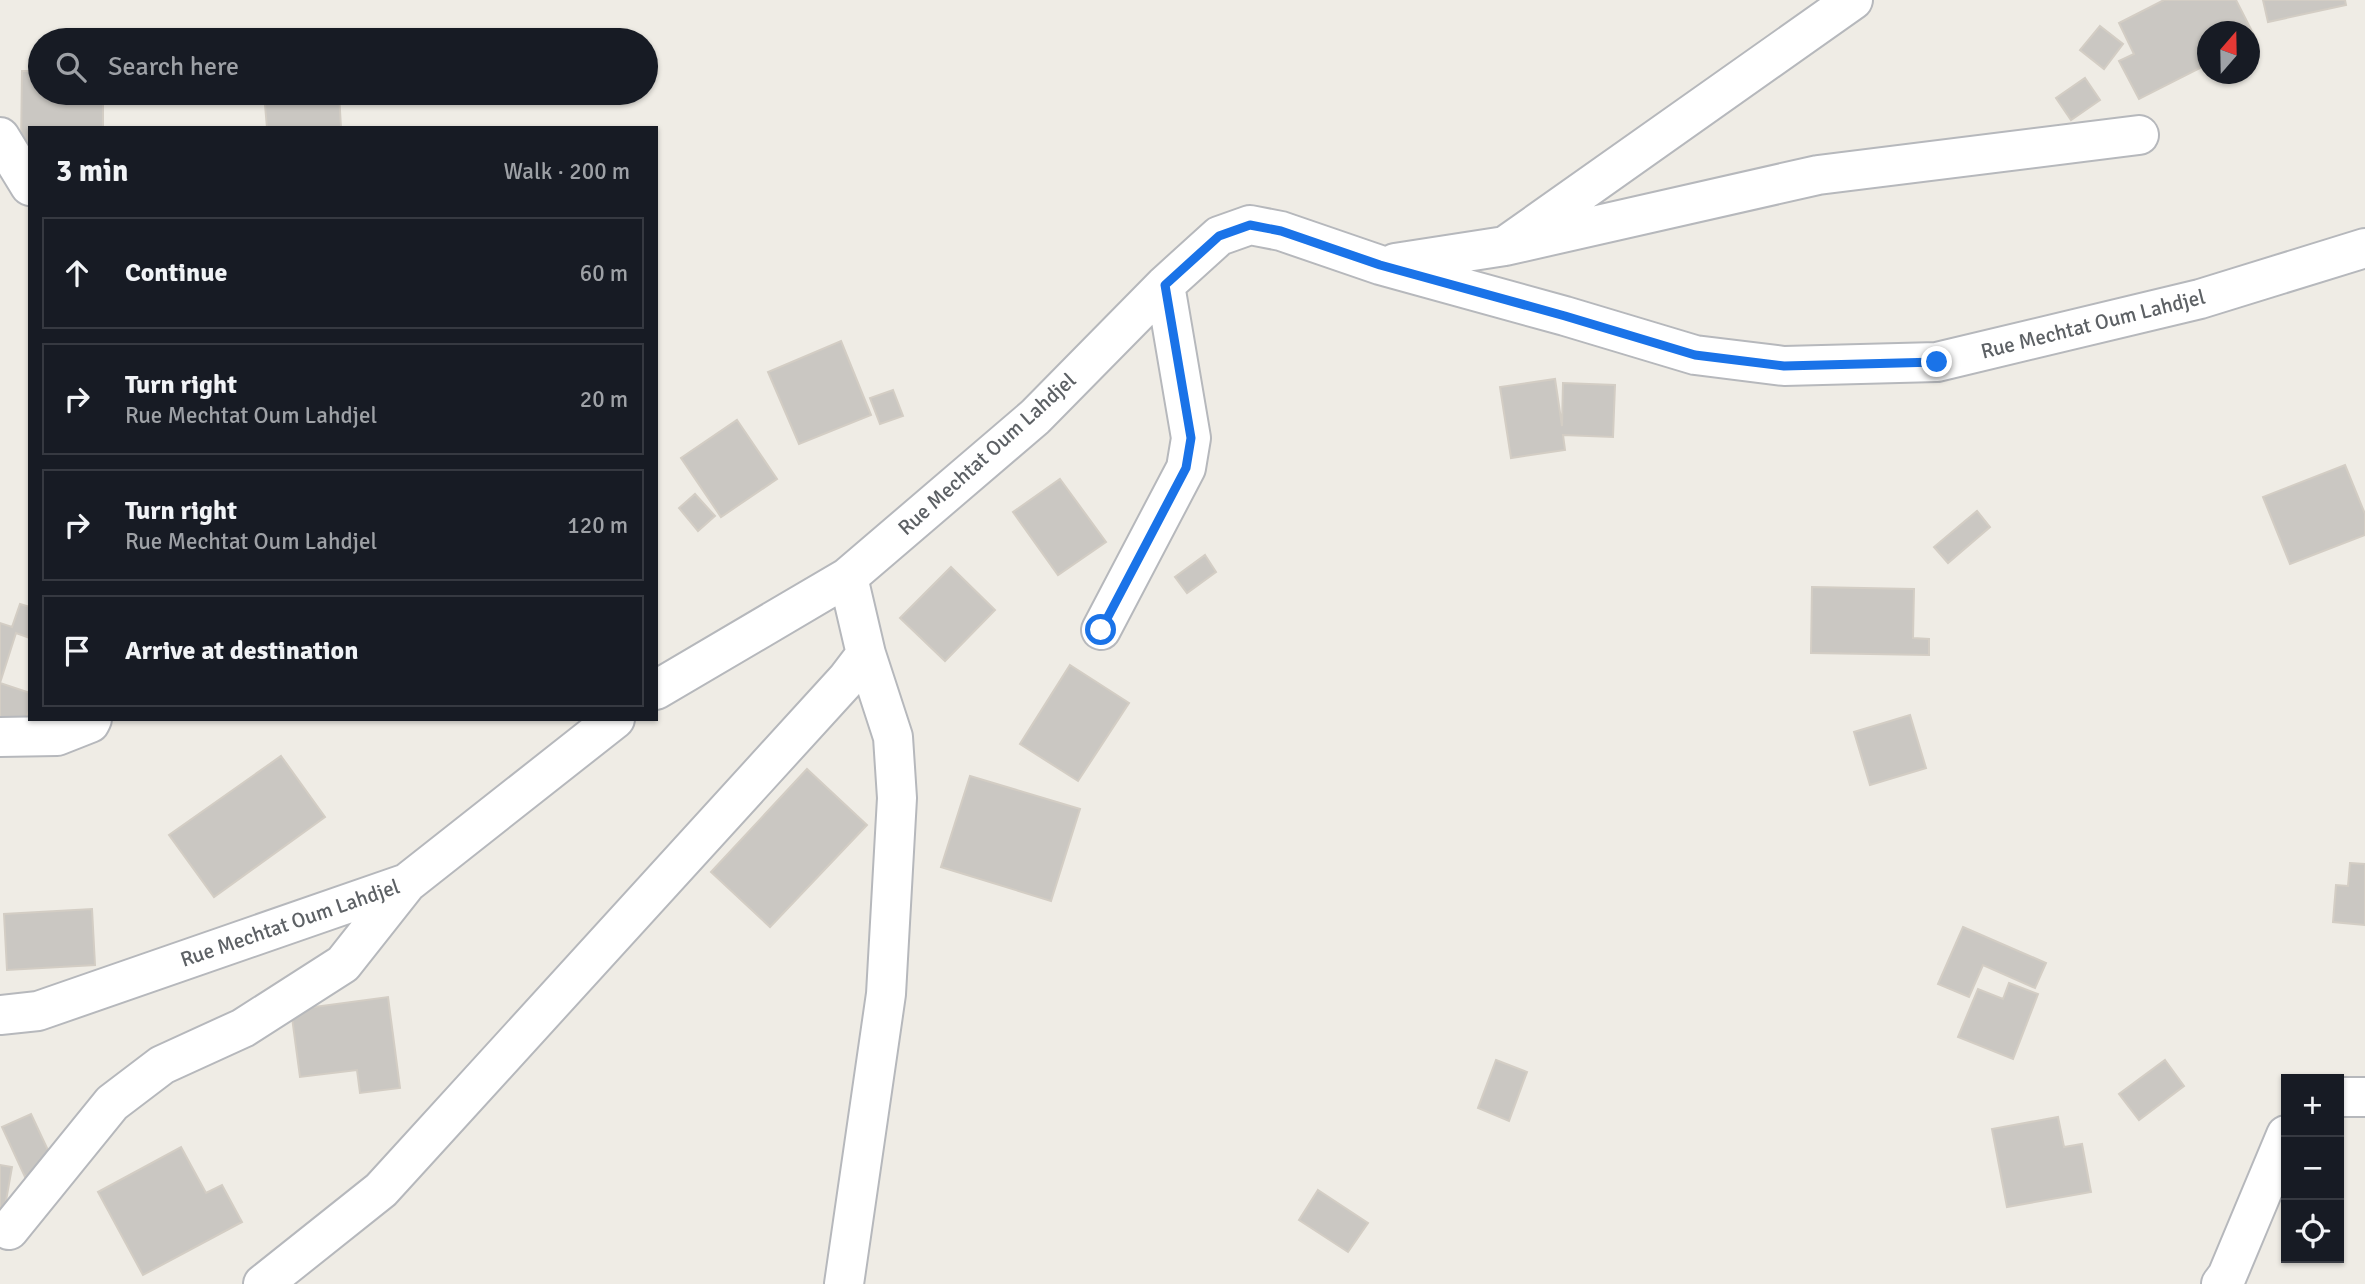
<!DOCTYPE html>
<html lang="en">
<head>
<meta charset="utf-8">
<style>
	:root { --surface:#171b24; --page:#20242c; --text:#f1f3f6; --muted:#9ea1a6; --line:#363941 }
	body { margin:0; font-family:Signika,sans-serif; background:var(--page); color:var(--text) }
	.controls { position:absolute; right:21px; bottom:21px; display:grid; overflow:hidden; border-radius:0px; box-shadow:0 2px 5px #0004 }
	.controls button { width:63px; height:63px; display:grid; place-items:center; padding:0; border:0; border-bottom:2px solid var(--line); background:var(--surface); color:var(--text); font:35px sans-serif }
	.compass { position:absolute; left:2197px; top:21px; width:63px; height:63px; border-radius:50%; background:var(--surface); box-shadow:0 2px 5px #0004; rotate:20deg }
	.stop { position:absolute; width:21px; height:21px; margin:-16px; border:5px solid #1a73e8; border-radius:50%; background:#fff }
	.stop.end { background:#1a73e8; border-color:#fff; box-shadow:0 2px 7px #0008 }
	.list { margin:0; padding:0; list-style:none }
	h2 { display:flex; justify-content:space-between; align-items:center; height:91px; margin:0; padding:0 28px; font-size:30px }
	h2 small { font-size:23px; font-weight:400; color:var(--muted) }
	.list li { display:grid; grid-template-columns:46px 1fr auto; gap:21px; align-items:center; box-sizing:border-box; height:112px; margin:0 14px 14px; padding:0 14px; border:2px solid var(--line); border-radius:0px }
	.list b { display:block; font-size:26px; white-space:nowrap }
	.list p { margin:0; font-size:23px; white-space:nowrap; color:var(--muted) }
	.list em { font-size:23px; font-style:normal; color:var(--muted) }
	.icon { flex:none; width:38px; height:38px; fill:none; stroke:currentColor; stroke-width:2; stroke-linecap:round; stroke-linejoin:round }
	.map { position:relative; flex:none; width:2365px; height:1284px; overflow:hidden }
	.search { position:absolute; background:var(--surface); box-shadow:0 2px 5px #0004; left:28px; top:28px; width:630px; height:77px; display:flex; align-items:center; gap:18px; box-sizing:border-box; padding:0 24px; border-radius:38px; color:var(--muted); font-size:26px }
	.panel { position:absolute; background:var(--surface); box-shadow:0 2px 5px #0004; left:28px; top:126px; width:630px; height:595px; border-radius:0px }
	.map>svg:first-child { display:block }
</style>
</head>
<body>
<div class="map">
<svg width="2365" height="1284" viewBox="0 0 2365 1284">
	<rect width="100%" height="100%" fill="#efece5"/>
	<path fill="#cac7c2" stroke="#d3cdc4" stroke-width="2" d="M 2164,0 L 2236,0 L 2256,39 L 2250,42 L 2250,32 L 2208,32 L 2208,64 L 2139,99 L 2119,61 L 2134,54 L 2119,23 Z
		M 2263,0 L 2345,0 L 2346,5 L 2268,22 Z
		M 2100,26 L 2123,44 L 2104,69 L 2080,50 Z
		M 22,71 L 40,71 L 40,93 L 103,93 L 103,128 L 30,128 L 30,147 L 21,147 Z
		M 2085,78 L 2100,100 L 2071,120 L 2056,98 Z
		M 264,93 L 339,93 L 341,128 L 267,128 Z
		M 841,341 L 871,415 L 799,444 L 768,372 Z
		M 1555,379 L 1562,426 L 1563,383 L 1615,385 L 1613,437 L 1563,435 L 1565,450 L 1511,458 L 1500,387 Z
		M 893,390 L 903,416 L 880,424 L 870,398 Z
		M 737,420 L 777,479 L 721,517 L 681,458 Z
		M 2345,465 L 2365,514 L 2365,535 L 2290,564 L 2263,497 Z
		M 1060,479 L 1106,542 L 1058,575 L 1013,512 Z
		M 695,494 L 715,516 L 698,531 L 679,508 Z
		M 1977,511 L 1990,527 L 1948,563 L 1934,547 Z
		M 1205,555 L 1216,572 L 1187,593 L 1175,577 Z
		M 951,567 L 995,610 L 945,661 L 900,618 Z
		M 1812,587 L 1914,589 L 1913,638 L 1929,639 L 1929,655 L 1811,653 Z
		M 20,604 L 30,607 L 30,638 L 16,633 L 0,683 L 0,623 L 12,627 Z
		M 1070,665 L 1129,703 L 1078,781 L 1020,744 Z
		M 0,683 L 30,693 L 30,707 L 23,727 L 0,720 Z
		M 1910,715 L 1926,768 L 1870,785 L 1854,732 Z
		M 281,756 L 325,817 L 214,897 L 169,835 Z
		M 807,769 L 867,825 L 770,927 L 711,872 Z
		M 970,776 L 1080,809 L 1051,901 L 941,867 Z
		M 2350,863 L 2365,864 L 2365,925 L 2333,922 L 2336,885 L 2348,886 Z
		M 92,909 L 95,965 L 7,970 L 4,914 Z
		M 1963,927 L 2046,963 L 2035,988 L 1983,965 L 1969,997 L 1938,984 Z
		M 2009,983 L 2038,994 L 2013,1059 L 1958,1037 L 1978,989 L 2003,999 Z
		M 388,997 L 400,1088 L 360,1093 L 357,1070 L 300,1077 L 291,1010 Z
		M 1496,1060 L 1527,1072 L 1509,1121 L 1478,1108 Z
		M 2165,1060 L 2184,1086 L 2139,1120 L 2119,1094 Z
		M 31,1114 L 54,1163 L 25,1177 L 2,1127 Z
		M 2058,1117 L 2064,1147 L 2082,1144 L 2091,1192 L 2007,1207 L 1992,1129 Z
		M 181,1147 L 206,1193 L 222,1185 L 242,1222 L 143,1275 L 98,1192 Z
		M 0,1165 L 12,1167 L 4,1212 L 0,1211 Z
		M 1318,1190 L 1368,1223 L 1348,1252 L 1299,1220 Z"/>
	<g fill="none" stroke-linecap="round" stroke-linejoin="round">
		<g stroke="#b6b8bc" stroke-width="42">
			<path id="street" d="M 0,137 L 30,186
				M 1505,246 L 1818,175 L 2139,135
				M 1395,263 L 1505,246 L 1853,0
				M 1101,630 L 1186,468 L 1191,438 L 1165,285
				M 656,690 L 848,577 L 1035,417 L 1165,285 L 1219,236 L 1250,225 L 1281,231 L 1380,265 L 1565,316 L 1695,355 L 1784,366 L 1937,362 L 2200,299 L 2365,248
				M 0,737 L 57,736 L 90,723 L 92,719
				M 0,1015 L 38,1011 L 407,883 L 615,719
				M 2339,1097 L 2365,1097
				M 9,1230 L 112,1103 L 162,1065 L 243,1028 L 343,964 L 407,883
				M 263,1284 L 381,1190 L 847,679 L 866,654 L 848,577
				M 844,1284 L 886,994 L 897,798 L 893,737 L 866,654
				M 2221,1284 L 2227,1276 L 2286,1135"/>
		</g>
		<use href="#street" stroke="#fff" stroke-width="38"/>
	</g>
	<g fill="none" stroke-linecap="round" stroke-linejoin="round">
		<path stroke="#1a73e8" stroke-width="9" d="M 1101,630 L 1186,468 L 1191,438 L 1165,285 L 1219,236 L 1250,225 L 1281,231 L 1380,265 L 1565,316 L 1695,355 L 1784,366 L 1937,362"/>
	</g>
	<g text-anchor="middle" dominant-baseline="central" stroke-width="6" stroke-linejoin="round" paint-order="stroke">
		<g font-size="21" fill="#5d6165" stroke="#fff">
			<text transform="translate(2093 324) rotate(-14)">Rue Mechtat Oum Lahdjel</text>
			<text transform="translate(987 454) rotate(-42)">Rue Mechtat Oum Lahdjel</text>
			<text transform="translate(290 923) rotate(-19)">Rue Mechtat Oum Lahdjel</text>
		</g>
	</g>
</svg>
<div class="controls">
<button>+</button>
<button>−</button>
<button><svg class="icon" aria-label="locate" viewBox="0 0 24 24"><circle cx="12" cy="12" r="6"/><path d="M12 2v4M12 18v4M2 12h4M18 12h4"/></svg></button>
</div>
<svg class="compass" viewBox="-18 -18 36 36"><path d="M0-13l5 13h-10z" fill="#e53935"/><path d="M0 13l5-13h-10z" fill="#9ea1a6"/></svg>
<div class="stop" style="left:1101px;top:630px"></div>
<div class="stop end" style="left:1937px;top:362px"></div>
<div class="search"><svg class="icon" aria-label="search" viewBox="0 0 24 24"><circle cx="10" cy="10" r="6"/><path d="M15 15l6 6"/></svg>Search here</div>
<section class="panel">
<h2>3 min<small>Walk · 200 m</small></h2>
<ul class="list">
<li><svg class="icon" aria-label="ahead" viewBox="0 0 24 24"><path d="M12 20V5M6 11l6-6 6 6"/></svg><div><b>Continue</b></div><em>60 m</em></li>
<li><svg class="icon" aria-label="right" viewBox="0 0 24 24"><path d="M7 20v-9h11M14 6l5 5-5 5"/></svg><div><b>Turn right</b><p>Rue Mechtat Oum Lahdjel</p></div><em>20 m</em></li>
<li><svg class="icon" aria-label="right" viewBox="0 0 24 24"><path d="M7 20v-9h11M14 6l5 5-5 5"/></svg><div><b>Turn right</b><p>Rue Mechtat Oum Lahdjel</p></div><em>120 m</em></li>
<li><svg class="icon" aria-label="arrive" viewBox="0 0 24 24"><path d="M6 21V4h12l-3 4 3 4H6"/></svg><div><b>Arrive at destination</b></div></li>
</ul>
</section>
</div>
</body>
</html>
